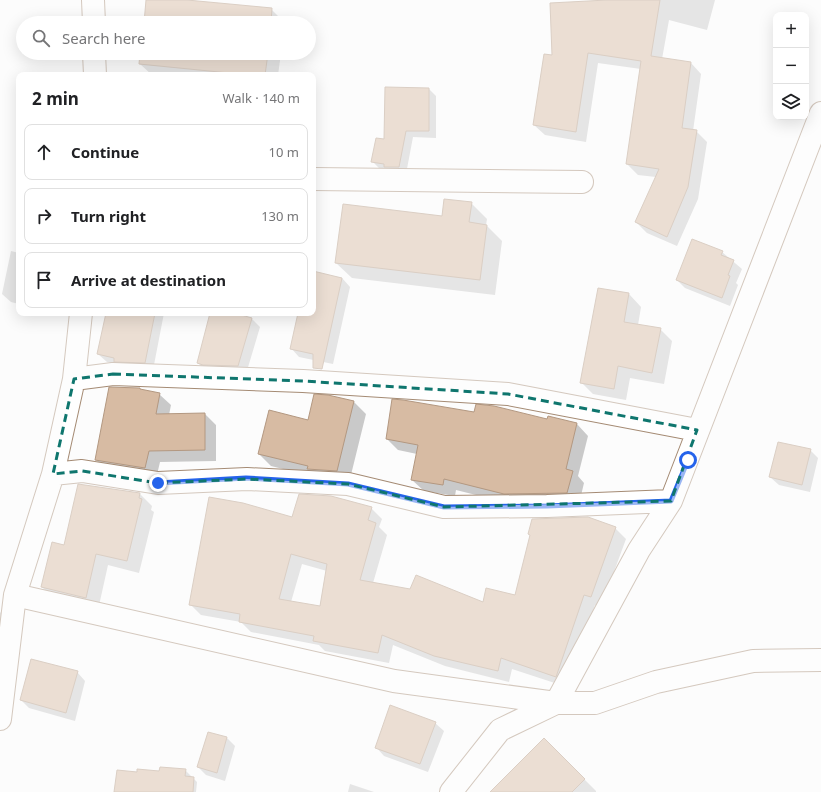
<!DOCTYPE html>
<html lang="en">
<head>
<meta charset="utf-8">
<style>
	:root { --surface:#fff; --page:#f2f2f2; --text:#202124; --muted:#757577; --line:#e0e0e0 }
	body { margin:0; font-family:"Noto Sans",sans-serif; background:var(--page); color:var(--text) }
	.controls { position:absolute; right:12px; top:12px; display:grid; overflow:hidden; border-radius:8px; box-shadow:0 4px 16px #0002 }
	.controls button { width:36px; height:36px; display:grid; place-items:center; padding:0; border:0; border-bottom:1px solid var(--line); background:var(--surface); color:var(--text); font:20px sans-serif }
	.stop { position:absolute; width:12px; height:12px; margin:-9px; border:3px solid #2563eb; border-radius:50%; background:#fff }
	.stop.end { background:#2563eb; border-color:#fff; box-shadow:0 1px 4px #0008 }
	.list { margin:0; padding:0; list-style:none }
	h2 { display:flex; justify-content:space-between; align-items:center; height:52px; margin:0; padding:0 16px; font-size:17px }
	h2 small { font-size:13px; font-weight:400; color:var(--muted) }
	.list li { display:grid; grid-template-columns:26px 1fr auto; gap:12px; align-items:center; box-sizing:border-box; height:56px; margin:0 8px 8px; padding:0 8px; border:1px solid var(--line); border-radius:8px }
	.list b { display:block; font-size:15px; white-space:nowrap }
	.list em { font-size:13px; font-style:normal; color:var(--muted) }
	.icon { flex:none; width:22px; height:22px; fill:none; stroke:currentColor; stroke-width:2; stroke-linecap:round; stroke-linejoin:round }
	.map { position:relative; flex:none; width:821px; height:792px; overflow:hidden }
	.search { position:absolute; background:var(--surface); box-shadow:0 4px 16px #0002; left:16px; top:16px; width:300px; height:44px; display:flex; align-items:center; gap:10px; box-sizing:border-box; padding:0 14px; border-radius:22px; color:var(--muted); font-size:15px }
	.panel { position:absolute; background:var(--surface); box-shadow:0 4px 16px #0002; left:16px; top:72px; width:300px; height:244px; border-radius:8px }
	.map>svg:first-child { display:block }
</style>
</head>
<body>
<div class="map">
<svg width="821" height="792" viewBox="0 0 821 792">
	<rect width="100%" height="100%" fill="#fcfcfc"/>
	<path fill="#0003" fill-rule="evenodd" d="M 147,0 L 177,0 L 271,9 L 284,22 L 283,23 L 145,23 Z
		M 623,0 L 715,0 L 707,30 L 669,20 L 662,59 L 691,63 L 701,74 L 693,131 L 696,131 L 707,142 L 698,199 L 677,246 L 647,233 L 636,222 L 656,177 L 638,175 L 627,164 L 641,69 L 598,63 L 586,142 L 545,135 L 534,125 L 554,56 Z
		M 141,53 L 281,53 L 278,75 L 152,75 L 140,64 Z
		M 386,88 L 429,89 L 436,96 L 436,138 L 413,137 L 406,174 L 379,168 L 372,161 L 385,140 Z
		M 471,203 L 487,219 L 486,225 L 502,241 L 495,295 L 352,278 L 336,263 Z
		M 11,251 L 19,253 L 19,304 L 11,302 L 2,294 Z
		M 722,252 L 742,269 L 736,283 L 738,285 L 730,306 L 685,288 L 677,280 Z
		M 313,272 L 342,278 L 350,287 L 333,364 L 299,357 L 291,348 L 299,313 L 313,313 Z
		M 599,289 L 629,294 L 641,307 L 638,325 L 660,329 L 672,341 L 664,384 L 630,378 L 626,400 L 593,394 L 581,382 Z
		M 107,313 L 164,313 L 153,370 L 107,362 L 98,354 Z
		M 211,313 L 230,313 L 252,319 L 260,327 L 246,374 L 206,371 L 198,363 Z
		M 110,388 L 140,389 L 142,390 L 159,394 L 171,405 L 169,415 L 205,414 L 216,425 L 216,461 L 160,462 L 156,479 L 107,471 L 96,460 Z
		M 354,402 L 366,414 L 349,483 L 315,477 L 271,466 L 259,454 L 309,421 Z
		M 475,413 L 547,420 L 548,417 L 577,424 L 588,436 L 578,476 L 584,483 L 579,504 L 516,505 L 456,490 L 455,496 L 424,491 L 412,480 L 417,454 L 398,450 L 387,439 Z
		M 810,450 L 818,458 L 810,492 L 779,485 L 770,477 Z
		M 79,485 L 140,494 L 152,506 L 151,510 L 154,512 L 139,573 L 108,565 L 98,610 L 54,599 L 42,587 L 65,546 Z
		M 371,508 L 382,519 L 379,527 L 387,535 L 373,583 L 483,603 L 516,596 L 615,528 L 626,539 L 601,607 L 595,605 L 567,687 L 512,669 L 509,682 L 445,666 L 393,645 L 389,663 L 325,651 L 319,645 L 251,632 L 241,622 L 201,615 L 190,604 L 293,519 ZM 302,564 L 327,571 L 320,607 L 291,602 Z
		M 0,612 L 1,613 L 0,640 Z
		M 77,672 L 85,681 L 75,721 L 29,708 L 21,700 Z
		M 435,723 L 444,731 L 428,772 L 384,756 L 376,747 Z
		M 227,738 L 235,746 L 225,781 L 206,775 L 198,767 Z
		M 544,739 L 596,791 L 596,792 L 508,792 Z
		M 185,770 L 197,782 L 196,792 L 115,792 L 160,773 Z
		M 350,784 L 374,792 L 348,792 Z"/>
	<path fill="#d7bba3" stroke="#b39881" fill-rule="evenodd" d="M 146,0 L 187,0 L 272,8 L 271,23 L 144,23 Z
		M 607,0 L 660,0 L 651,56 L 691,62 L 682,128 L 697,130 L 688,187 L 667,237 L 635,222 L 659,169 L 626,164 L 641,61 L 588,53 L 576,132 L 533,125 L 544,54 L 552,55 L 550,3 Z
		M 140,53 L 268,53 L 265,75 L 249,75 L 139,64 Z
		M 385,87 L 429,88 L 429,131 L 406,131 L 399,167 L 384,167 L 384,164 L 371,162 L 376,138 L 384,139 Z
		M 444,199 L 472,202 L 469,222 L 487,225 L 480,280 L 335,263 L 343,204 L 442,216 Z
		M 692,239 L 723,251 L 721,255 L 734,260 L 728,275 L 730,276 L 722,298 L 676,280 Z
		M 313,271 L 342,278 L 322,369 L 313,368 L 313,354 L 290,349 L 298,313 L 313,313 Z
		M 598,288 L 629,293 L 624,322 L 661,328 L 652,373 L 618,366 L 614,389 L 580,383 Z
		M 106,313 L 155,313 L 145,363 L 114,362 L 114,358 L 97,354 Z
		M 210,313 L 234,313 L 252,318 L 238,366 L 203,365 L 197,363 Z
		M 109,387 L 140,388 L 140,389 L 160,393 L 156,414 L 205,413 L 205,450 L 149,451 L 145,468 L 95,460 Z
		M 314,394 L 328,395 L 354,401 L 337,471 L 307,469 L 308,466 L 258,454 L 269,410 L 308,420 Z
		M 392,399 L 403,400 L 474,412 L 476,404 L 494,406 L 547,419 L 548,416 L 577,423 L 566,469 L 573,471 L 567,493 L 504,494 L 444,479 L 443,485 L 411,480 L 418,445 L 386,439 Z
		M 778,442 L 811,449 L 802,485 L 769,477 Z
		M 78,484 L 140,493 L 139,498 L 142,499 L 127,561 L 96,554 L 86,598 L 41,587 L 52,542 L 64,545 Z
		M 299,494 L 331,496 L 372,507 L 368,520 L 376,523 L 360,580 L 410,589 L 416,575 L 483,602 L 486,588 L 515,595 L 530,535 L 528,534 L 532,519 L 588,517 L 616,527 L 591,597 L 584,595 L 556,677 L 501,658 L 498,671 L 434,656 L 382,635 L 378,653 L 313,641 L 314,636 L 239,622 L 240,614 L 189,605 L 209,497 L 243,503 L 292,517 ZM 291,554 L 327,564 L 320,606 L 279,599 Z
		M 31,659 L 78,671 L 66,713 L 20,700 Z
		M 390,705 L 436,722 L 420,764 L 375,748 Z
		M 208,732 L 227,737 L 217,773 L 197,767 Z
		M 544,738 L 585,779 L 572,792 L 490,792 Z
		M 160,767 L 186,769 L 185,776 L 194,777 L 193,792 L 114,792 L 117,770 L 137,772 L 137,769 L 159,771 Z"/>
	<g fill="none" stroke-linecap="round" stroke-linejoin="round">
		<g stroke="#a58b74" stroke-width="24">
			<path id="minor" d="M 93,0 L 94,23
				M 94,53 L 95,75
				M 313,179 L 582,182
				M 74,379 L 113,374 L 303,381 L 508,394 L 697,430
				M 53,474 L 82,471 L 158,483 L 247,479 L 348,484 L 444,507 L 547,506 L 671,501
				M 15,595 L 394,681 L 556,703 L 595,703 L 656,682 L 753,661 L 821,660
				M 0,719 L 15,595 L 53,474 L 74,379 L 81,313
				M 451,792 L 500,730 L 556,703 L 639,550 L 671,501 L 821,113"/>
		</g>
		<use href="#minor" stroke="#fff" stroke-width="22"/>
	</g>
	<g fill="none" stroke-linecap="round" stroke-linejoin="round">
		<path stroke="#2563eb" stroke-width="5" d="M 158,483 L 246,478 L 348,484 L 444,507 L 547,506 L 671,501 L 688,460"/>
	</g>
	<path d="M0 0H821V792H0ZM 113,374 L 303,381 L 508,394 L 697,430 L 671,501 L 444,507 L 348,484 L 247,479 L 158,483 L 82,471 L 53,474 L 74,379 Z" fill="#fcfcfc" fill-opacity=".55" fill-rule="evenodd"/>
	<path fill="none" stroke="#0f766e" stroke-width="3" stroke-dasharray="8 5" stroke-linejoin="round" d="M 113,374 L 303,381 L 508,394 L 697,430 L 671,501 L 444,507 L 348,484 L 247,479 L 158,483 L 82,471 L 53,474 L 74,379 Z"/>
</svg>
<div class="controls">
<button>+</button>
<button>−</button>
<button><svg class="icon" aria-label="layers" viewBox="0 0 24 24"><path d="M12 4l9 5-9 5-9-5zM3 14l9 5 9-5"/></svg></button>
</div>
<div class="stop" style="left:688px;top:460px"></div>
<div class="stop end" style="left:158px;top:483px"></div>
<div class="search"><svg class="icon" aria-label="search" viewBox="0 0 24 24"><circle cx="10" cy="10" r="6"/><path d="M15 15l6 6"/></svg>Search here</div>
<section class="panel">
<h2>2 min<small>Walk · 140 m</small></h2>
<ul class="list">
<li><svg class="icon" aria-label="ahead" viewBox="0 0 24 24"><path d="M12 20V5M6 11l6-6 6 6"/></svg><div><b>Continue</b></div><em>10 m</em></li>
<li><svg class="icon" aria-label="right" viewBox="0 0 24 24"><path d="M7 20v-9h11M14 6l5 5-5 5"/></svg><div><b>Turn right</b></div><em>130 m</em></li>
<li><svg class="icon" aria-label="arrive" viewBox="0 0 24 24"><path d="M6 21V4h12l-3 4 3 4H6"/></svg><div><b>Arrive at destination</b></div></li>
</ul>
</section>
</div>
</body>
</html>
